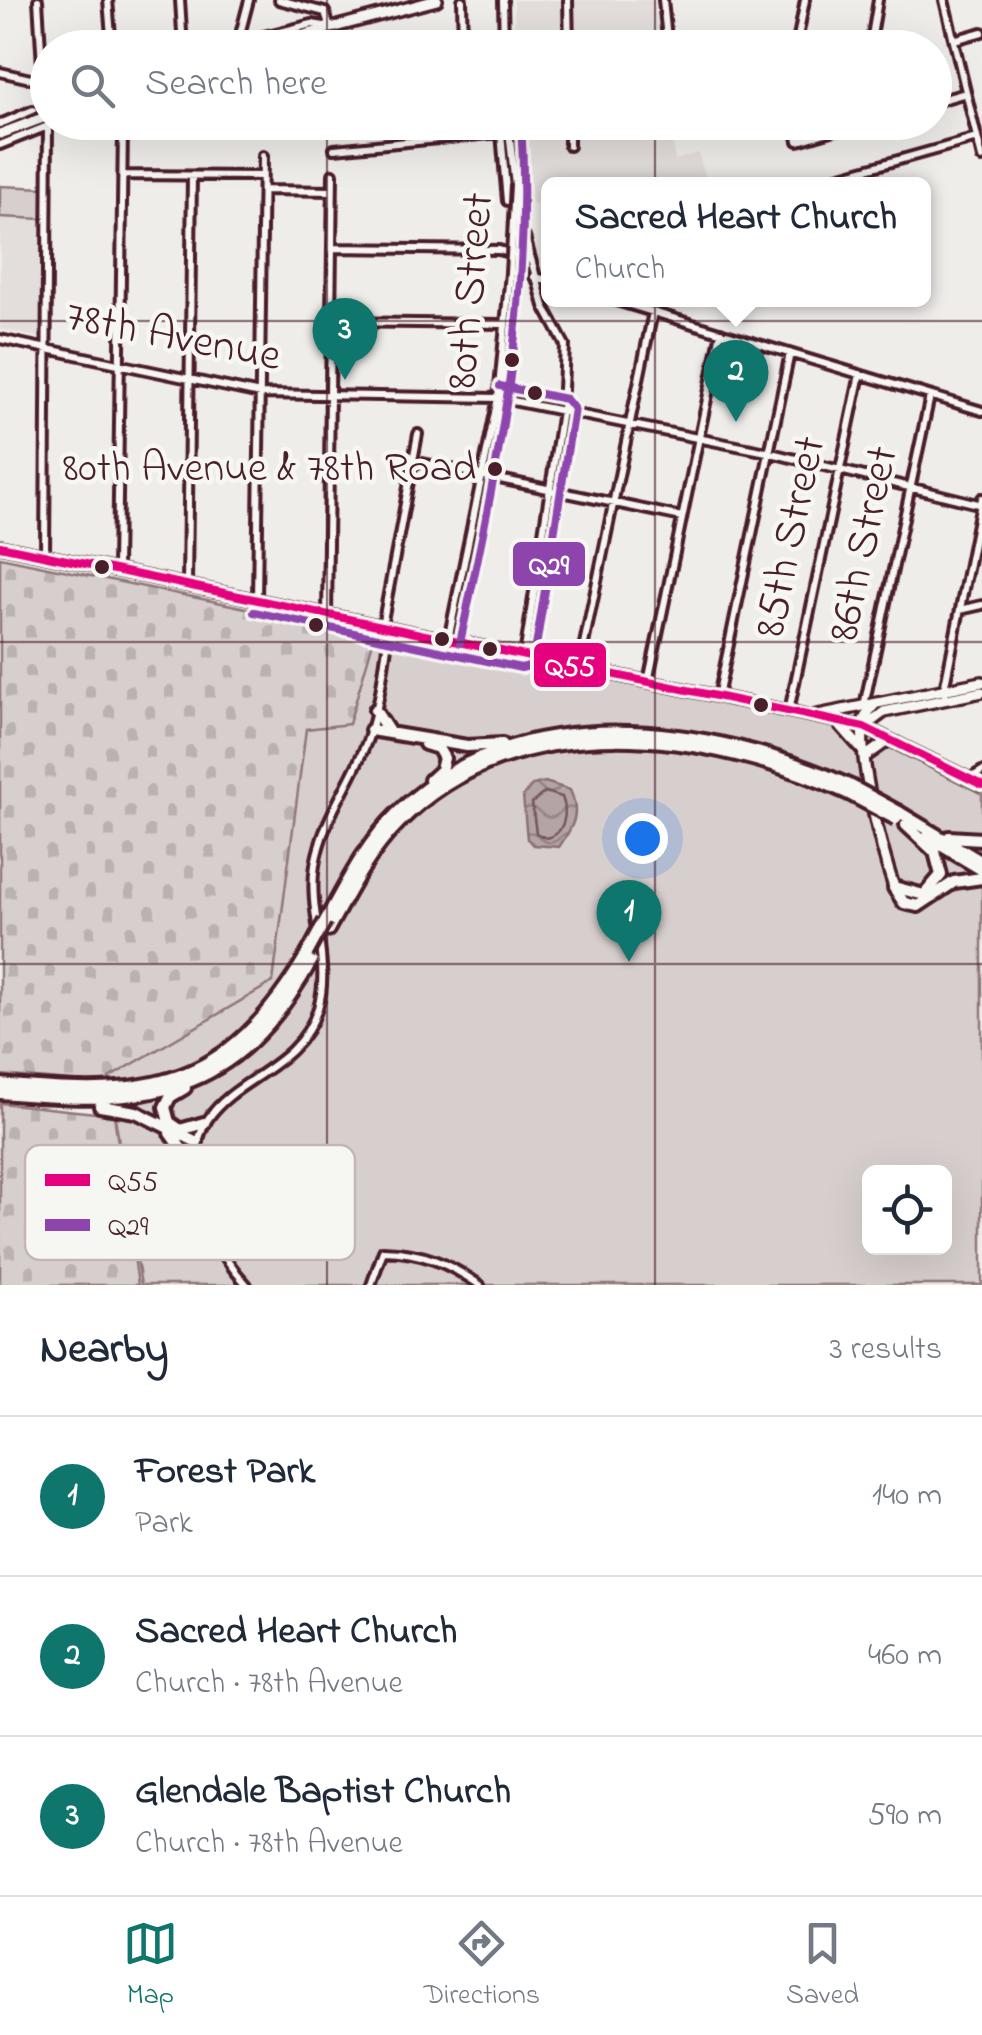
<!DOCTYPE html>
<html lang="en">
<head>
<meta charset="utf-8">
<style>
	:root { --surface:#fff; --page:#f6f6f7; --text:#1f2937; --muted:#747a83; --line:#e0e1e3; --accent:#0f766e }
	body { margin:0; font-family:"Indie Flower",sans-serif; background:var(--page); color:var(--text) }
	.controls { position:absolute; right:30px; bottom:30px; display:grid; overflow:hidden; border-radius:15px; box-shadow:0 10px 40px #0002 }
	.controls button { width:90px; height:90px; display:grid; place-items:center; padding:0; border:0; border-bottom:2px solid var(--line); background:var(--surface); color:var(--text); font:50px sans-serif }
	.you { position:absolute; left:642px; top:838px; width:35px; height:35px; margin:-25px; border:8px solid #fff; border-radius:50%; background:#1a73e8; box-shadow:0 0 0 15px #1a73e833 }
	.badge { display:grid; place-items:center; width:65px; height:65px; border-radius:50%; background:var(--accent); color:#fff; font-size:32px; font-weight:700 }
	.pin { position:absolute; translate:-50% -82px; filter:drop-shadow(0 2px 5px #0008) }
	.pin::after { content:''; position:absolute; top:52px; width:35px; height:30px; background:inherit; clip-path:polygon(0 0,100% 0,50% 100%) }
	.popup { position:absolute; left:541px; top:177px; width:390px; height:130px; box-sizing:border-box; display:grid; place-content:center; border-radius:15px; background:var(--surface); filter:drop-shadow(0 2px 8px #0005); font-size:32px; white-space:nowrap; color:var(--muted) }
	.popup b { font-size:38px; color:var(--text) }
	.popup::after { content:''; position:absolute; left:50%; top:100%; margin-left:-20px; border:20px solid transparent; border-top-color:var(--surface) }
	.list { margin:0; padding:0; list-style:none }
	h2 { display:flex; justify-content:space-between; align-items:center; height:130px; margin:0; padding:0 40px; font-size:42px }
	h2 small { font-size:32px; font-weight:400; color:var(--muted) }
	.list li { display:grid; grid-template-columns:65px 1fr auto; gap:30px; align-items:center; box-sizing:border-box; height:160px; padding:0 40px; border-top:2px solid var(--line) }
	.list b { display:block; font-size:38px; white-space:nowrap }
	.list p { margin:0; font-size:32px; white-space:nowrap; color:var(--muted) }
	.list em { font-size:32px; font-style:normal; color:var(--muted) }
	.icon { flex:none; width:55px; height:55px; fill:none; stroke:currentColor; stroke-width:2; stroke-linecap:round; stroke-linejoin:round }
	.map { position:relative; flex:none; width:982px; height:1285px; overflow:hidden }
	.search { position:absolute; background:var(--surface); box-shadow:0 10px 40px #0002; left:30px; right:30px; top:30px; height:110px; display:flex; align-items:center; gap:25px; box-sizing:border-box; padding:0 35px; border-radius:55px; color:var(--muted); font-size:38px }
	.sheet { height:610px; background:var(--surface) }
	nav { display:flex; justify-content:space-around; align-items:center; box-sizing:border-box; height:140px; border-top:2px solid var(--line); background:var(--surface); font-size:28px; color:var(--muted) }
	nav a { display:grid; justify-items:center; gap:5px }
	nav .on { color:var(--accent) }
	.map>svg:first-child { display:block }
</style>
</head>
<body>
<div class="map">
<svg width="982" height="1285" viewBox="0 0 982 1285">
	<defs>
		<pattern id="cemetery-stones" width="16" height="16" patternUnits="userSpaceOnUse" patternTransform="scale(2.5)"><rect width="16" height="16" fill="#d7cfce"/><path d="M2 7V4a2 2 0 0 1 4 0v3zM10 15v-3a2 2 0 0 1 4 0v3z" fill="#bab1b1"/></pattern>
		<pattern id="water-waves" width="16" height="10" patternUnits="userSpaceOnUse" patternTransform="scale(2.5)"><rect width="16" height="10" fill="#b4a4a5"/><path d="M0 5q4-4 8 0t8 0" fill="none" stroke="#948587"/></pattern>
	</defs>
	<rect width="100%" height="100%" fill="#efedea"/>
	<filter id="ink" filterUnits="userSpaceOnUse"><feTurbulence type="fractalNoise" baseFrequency=".01" numOctaves="2"/><feDisplacementMap in="SourceGraphic" scale="20" xChannelSelector="R" yChannelSelector="G"/><feConvolveMatrix kernelMatrix="1 2 1 2 8 2 1 2 1" color-interpolation-filters="sRGB"/></filter>
	<g filter="url(#ink)">
		<path fill="#e3dedc" d="M 514,0 L 654,0 L 661,47 L 514,47 Z
			M 518,123 L 670,123 L 675,160 L 698,153 L 708,184 L 548,185 L 548,200 L 533,204 L 521,166 Z
			M 0,217 L 42,219 L 40,338 L 0,329 Z"/>
		<path fill="url(#cemetery-stones)" stroke="#90777c" stroke-width="2.5" d="M 0,557 L 376,635 L 350,745 L 307,746 L 273,982 L 107,1084 L 0,1075 Z
			M 0,1103 L 114,1115 L 138,1285 L 0,1285 Z"/>
		<path fill="#d7cfce" stroke="#90777c" stroke-width="2.5" fill-rule="evenodd" d="M 0,186 L 44,188 L 42,219 L 0,217 Z
			M 375,635 L 788,715 L 860,733 L 982,794 L 982,1285 L 141,1285 L 109,1078 L 273,982 L 306,729 L 349,724 ZM 870,1172 L 944,1172 L 944,1248 L 870,1248 Z"/>
		<path fill="url(#water-waves)" stroke="#8a6f74" stroke-width="2.5" d="M 545,782 L 570,790 C 581,813 573,827 559,847 L 534,845 L 527,839 L 523,796 L 532,785 Z"/>
		<g fill="none" stroke-linecap="round" stroke-linejoin="round">
			<path stroke="#74545c" stroke-width="2.5" d="M 545,792 L 562,797 C 568,812 565,835 546,838 L 536,833 L 532,803 Z"/>
			<g stroke="#4a1f2b" stroke-width="14">
				<path id="minor" d="M 38,0 L 43,82
					M 108,0 L 112,48
					M 180,0 L 183,48
					M 462,0 L 463,48
					M 503,0 L 504,48
					M 568,0 L 569,48
					M 663,0 L 668,48
					M 944,0 L 982,158
					M 954,40 L 982,32
					M 238,42 L 249,0
					M 216,48 L 312,24 L 330,27 L 325,12 L 279,0
					M 796,48 L 805,0
					M 870,48 L 878,0
					M 0,72 L 48,83
					M 934,102 L 966,93
					M 90,122 L 123,130 L 117,570
					M 500,122 L 507,201
					M 508,122 L 515,185
					M 569,122 L 569,146
					M 677,122 L 678,133
					M 794,122 L 798,141 L 862,122
					M 0,124 L 33,110
					M 0,145 L 58,122
					M 334,149 L 501,133
					M 122,175 L 262,176
					M 809,185 L 977,138
					M 263,190 L 332,191
					M 332,248 L 499,250 L 528,259
					M 534,277 L 548,280
					M 613,300 L 982,411
					M 331,322 L 504,324
					M 0,339 L 260,394 L 498,398 L 767,452 L 982,505
					M 413,461 L 682,517
					M 45,555 L 48,126
					M 187,585 L 192,176
					M 257,600 L 263,156
					M 960,610 L 982,605
					M 327,615 L 333,174
					M 382,626 L 418,434
					M 448,640 L 498,398 L 510,273
					M 524,656 L 562,411 L 565,345 L 544,306 L 525,237
					M 579,668 L 653,312
					M 648,682 L 721,332
					M 718,697 L 790,353
					M 946,699 L 944,690 L 982,498
					M 864,706 L 930,396
					M 789,711 L 860,374
					M 969,779 L 982,771
					M 247,1285 C 223,1259 205,1227 198,1192 C 176,1076 292,1093 318,1008 C 332,961 307,913 315,865 C 323,815 355,779 370,733 C 381,700 384,662 390,628
					M 371,1285 L 383,1251 C 422,1252 448,1263 480,1285"/>
			</g>
			<g stroke="#4a1f2b" stroke-width="16">
				<path id="major" d="M 255,48 L 437,0
					M 0,134 L 48,116
					M 0,546 L 864,727 L 982,785
					M 875,704 C 870,710 864,716 863,724 C 859,762 881,849 894,887
					M 813,716 L 982,682
					M 840,725 L 863,751
					M 864,727 L 884,712 L 982,692
					M 866,756 L 889,740"/>
			</g>
			<g stroke="#4a1f2b" stroke-width="18">
				<path id="highway" d="M 375,710 L 389,732
					M 371,730 L 467,746 L 502,744
					M 425,744 L 438,748 L 444,758 L 441,770 L 430,780
					M 899,812 L 982,862
					M 927,837 L 982,870
					M 949,837 L 982,839
					M 894,887 L 924,895 L 941,875 L 935,852 L 906,825
					M 894,888 L 904,903 L 918,906 L 954,882 L 982,878
					M 325,921 C 346,883 365,844 397,813 C 517,695 711,723 851,786
					M 328,930 C 349,892 368,854 399,823 C 516,703 711,731 849,794
					M 0,1084 C 147,1098 226,1092 307,954
					M 0,1093 C 147,1106 234,1101 312,960
					M 100,1106 L 136,1112 L 197,1142
					M 179,1129 L 169,1122 L 165,1107 L 170,1097 L 185,1088
					M 180,1130 L 204,1123
					M 170,1133 L 194,1167"/>
			</g>
			<use href="#minor" stroke="#f6f6f2" stroke-width="6"/>
			<use href="#major" stroke="#f6f6f2" stroke-width="9"/>
			<use href="#highway" stroke="#f6f6f2" stroke-width="10"/>
			<g stroke="#4a1f2b" stroke-width="14" stroke-linecap="butt">
				<path id="minor-bridge" d="M 510,273 L 515,185"/>
			</g>
			<g stroke="#4a1f2b" stroke-width="18" stroke-linecap="butt">
				<path id="highway-bridge" d="M 851,786 L 899,812
					M 849,794 L 896,819
					M 307,954 L 325,921"/>
			</g>
			<use href="#minor-bridge" stroke="#f6f6f2" stroke-width="6"/>
			<use href="#highway-bridge" stroke="#f6f6f2" stroke-width="10"/>
			<g stroke="#f6f6f2" stroke-width="15">
				<path id="bus-1" d="M 0,546 L 864,727 L 982,785"/>
			</g>
			<g stroke="#f6f6f2" stroke-width="15">
				<path id="bus-2" d="M 254,612 L 521,668 L 533,665 L 574,409 L 566,399 L 500,386
					M 460,643 C 497,469 533,301 521,122"/>
			</g>
			<use href="#bus-1" stroke="#e5007d" stroke-width="8"/>
			<use href="#bus-2" stroke="#8e44ad" stroke-width="8"/>
		</g>
	</g>
	<path fill="none" stroke="#4a1f2b" stroke-width="2.5" stroke-opacity="0.55" d="M 327,0 L 327,48M 655,0 L 655,48M 327,122 L 327,1285M 655,122 L 655,1285M 0,321 L 982,321M 0,642 L 982,642M 0,964 L 982,964"/>
	<g fill="#4a1f2b" stroke="#f6f6f2" stroke-width="4">
		<circle cx="512" cy="360" r="9"/>
		<circle cx="535" cy="393" r="9"/>
		<circle cx="495" cy="469" r="9"/>
		<circle cx="102" cy="567" r="9"/>
		<circle cx="316" cy="625" r="9"/>
		<circle cx="442" cy="639" r="9"/>
		<circle cx="490" cy="649" r="9"/>
		<circle cx="761" cy="705" r="9"/>
	</g>
	<g text-anchor="middle" dominant-baseline="central" stroke-width="9" stroke-linejoin="round" paint-order="stroke">
		<g font-size="42" fill="#4a1f2b" stroke="#f6f6f2" text-anchor="end">
			<text x="476" y="469">80th Avenue &amp; 78th Road</text>
		</g>
		<g font-size="45" fill="#4a1f2b" stroke="#f6f6f2">
			<text transform="translate(472 291) rotate(-85)">80th Street</text>
			<text transform="translate(173 338) rotate(11)">78th Avenue</text>
			<text transform="translate(792 537) rotate(-78)">85th Street</text>
			<text transform="translate(865 544) rotate(-78)">86th Street</text>
		</g>
	</g>
	<rect x="25" y="1145" width="330" height="115" rx="15" fill="#f6f6f2" stroke="#c2b6b6" stroke-width="2.5"/>
	<rect x="45" y="1174" width="45" height="12" fill="#e5007d"/>
	<rect x="45" y="1219" width="45" height="12" fill="#8e44ad"/>
	<g font-size="28" fill="#4a1f2b">
		<text x="108" y="1190">Q55</text>
		<text x="108" y="1235">Q29</text>
	</g>
	<g stroke="#f6f6f2" stroke-width="4">
		<rect x="511" y="540" width="76" height="48" rx="10" fill="#8e44ad"/>
		<rect x="532" y="641" width="76" height="48" rx="10" fill="#e5007d"/>
	</g>
	<g font-size="28" text-anchor="middle" font-weight="bold" fill="#fff">
		<text x="549" y="574">Q29</text>
		<text x="570" y="675">Q55</text>
	</g>
</svg>
<div class="controls">
<button><svg class="icon" aria-label="locate" viewBox="0 0 24 24"><circle cx="12" cy="12" r="6"/><path d="M12 2v4M12 18v4M2 12h4M18 12h4"/></svg></button>
</div>
<div class="you"></div>
<div class="pin badge" style="left:629px;top:962px">1</div>
<div class="pin badge" style="left:736px;top:422px">2</div>
<div class="popup"><b>Sacred Heart Church</b>Church</div>
<div class="pin badge" style="left:345px;top:380px">3</div>
<div class="search"><svg class="icon" aria-label="search" viewBox="0 0 24 24"><circle cx="10" cy="10" r="6"/><path d="M15 15l6 6"/></svg>Search here</div>
</div>
<section class="sheet">
<h2>Nearby<small>3 results</small></h2>
<ul class="list">
<li><span class="badge">1</span><div><b>Forest Park</b><p>Park</p></div><em>140 m</em></li>
<li><span class="badge">2</span><div><b>Sacred Heart Church</b><p>Church · 78th Avenue</p></div><em>460 m</em></li>
<li><span class="badge">3</span><div><b>Glendale Baptist Church</b><p>Church · 78th Avenue</p></div><em>590 m</em></li>
</ul>
</section>
<nav>
<a class="on"><svg class="icon" aria-label="map" viewBox="0 0 24 24"><path d="M3 6l6-2 6 2 6-2v14l-6 2-6-2-6 2zM9 4v14M15 6v14"/></svg>Map</a>
<a><svg class="icon" aria-label="directions" viewBox="0 0 24 24"><path d="M12 3l9 9-9 9-9-9zM9 14v-3h6M13 9l2 2-2 2"/></svg>Directions</a>
<a><svg class="icon" aria-label="saved" viewBox="0 0 24 24"><path d="M7 4h10v16l-5-4-5 4z"/></svg>Saved</a>
</nav>
</body>
</html>
